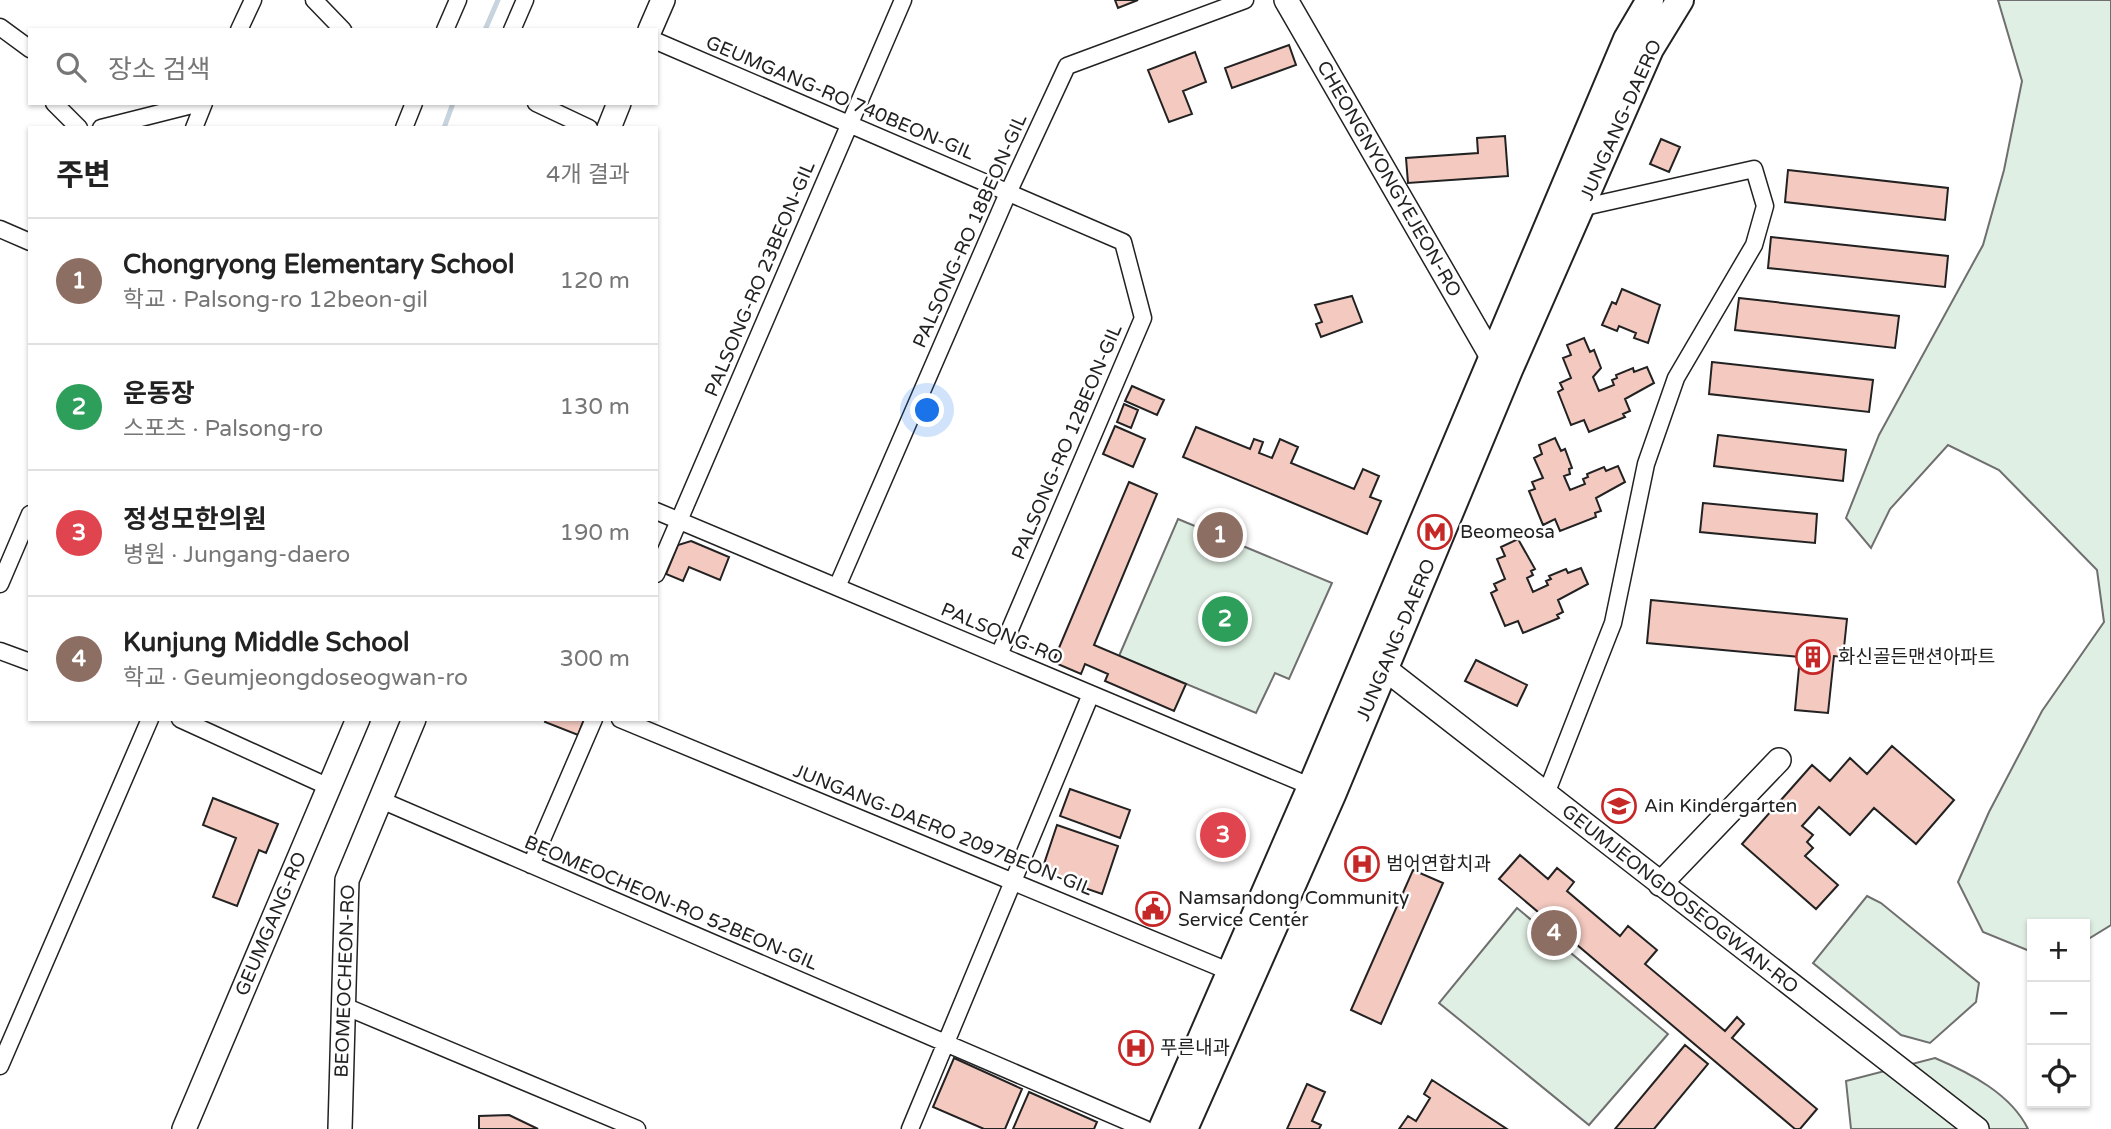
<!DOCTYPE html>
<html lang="ko">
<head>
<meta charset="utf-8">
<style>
	:root { --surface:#fff; --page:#f6f6f6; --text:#222; --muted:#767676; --line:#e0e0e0; --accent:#c62828 }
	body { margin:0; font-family:"Varela Round","Noto Sans KR",sans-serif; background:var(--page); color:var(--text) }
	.controls { position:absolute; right:21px; bottom:21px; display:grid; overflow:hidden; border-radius:0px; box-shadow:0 2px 5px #0004 }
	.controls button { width:63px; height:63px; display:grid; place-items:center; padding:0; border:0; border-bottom:2px solid var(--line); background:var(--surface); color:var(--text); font:35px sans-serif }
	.you { position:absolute; left:928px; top:411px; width:24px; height:24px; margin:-18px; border:5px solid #fff; border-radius:50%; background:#1a73e8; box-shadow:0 0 0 10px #1a73e833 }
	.badge { display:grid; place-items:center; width:46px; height:46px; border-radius:50%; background:var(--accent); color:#fff; font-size:23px; font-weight:700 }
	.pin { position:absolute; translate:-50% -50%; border:4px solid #fff; box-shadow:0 2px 7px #0006 }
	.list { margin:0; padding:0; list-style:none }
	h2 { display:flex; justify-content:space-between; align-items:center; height:91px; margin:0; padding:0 28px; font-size:30px }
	h2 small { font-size:23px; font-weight:400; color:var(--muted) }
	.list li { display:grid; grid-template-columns:46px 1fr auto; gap:21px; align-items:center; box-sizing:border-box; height:126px; padding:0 28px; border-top:2px solid var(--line) }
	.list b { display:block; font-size:26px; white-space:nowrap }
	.list p { margin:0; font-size:23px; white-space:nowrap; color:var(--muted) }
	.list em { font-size:23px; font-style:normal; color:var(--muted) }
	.icon { flex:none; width:38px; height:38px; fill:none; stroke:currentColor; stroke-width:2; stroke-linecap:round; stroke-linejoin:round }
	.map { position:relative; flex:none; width:2111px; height:1129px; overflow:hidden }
	.search { position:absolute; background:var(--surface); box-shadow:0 2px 5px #0004; left:28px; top:28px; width:630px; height:77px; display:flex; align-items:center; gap:18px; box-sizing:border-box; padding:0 24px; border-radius:0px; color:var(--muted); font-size:26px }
	.panel { position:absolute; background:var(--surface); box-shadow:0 2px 5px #0004; left:28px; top:126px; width:630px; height:595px; border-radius:0px }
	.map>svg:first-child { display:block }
</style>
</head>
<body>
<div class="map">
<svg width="2111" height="1129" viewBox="0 0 2111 1129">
	<rect width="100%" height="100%" fill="#fff"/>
	<path fill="#e0efe3" stroke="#6f6f6f" stroke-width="2" d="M 1998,0 L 2111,0 L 2111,925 L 2085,941 L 2085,924 L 2032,924 L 2032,952 L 1983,932 L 1958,882 L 1989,812 L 2042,711 L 2104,622 L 2097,570 L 1999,470 L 1948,445 L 1890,509 L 1871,548 L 1846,518 L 1879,435 L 1983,245 L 2004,170 L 2022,81 Z
		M 1178,519 L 1332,583 L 1289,679 L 1275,673 L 1256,713 L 1119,656 Z
		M 1867,896 L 1881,903 L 1979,983 L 1976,1002 L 1930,1043 L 1901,1035 L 1813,963 Z
		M 1517,908 L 1668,1034 L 1589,1125 L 1439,1003 Z
		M 1935,1058 C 1970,1073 2011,1094 2028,1129 L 1851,1129 L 1846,1081 Z"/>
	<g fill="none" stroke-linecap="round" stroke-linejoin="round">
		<path stroke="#c7d3dd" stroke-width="5" d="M 485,30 L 498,0
			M 444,128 L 453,103"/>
	</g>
	<path fill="#f3c9c0" stroke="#222" stroke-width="2" d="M 1115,0 L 1138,0 L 1118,8 Z
		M 1289,45 L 1296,65 L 1232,88 L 1225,68 Z
		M 1195,52 L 1206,82 L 1183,91 L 1192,114 L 1169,122 L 1148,70 Z
		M 1505,136 L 1508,176 L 1408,183 L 1406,158 L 1478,153 L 1477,138 Z
		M 1661,139 L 1680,147 L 1669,172 L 1650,164 Z
		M 1788,170 L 1948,188 L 1945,220 L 1785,202 Z
		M 1771,237 L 1948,256 L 1945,287 L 1768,268 Z
		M 1622,289 L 1660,305 L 1648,343 L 1634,338 L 1636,333 L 1619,326 L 1617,331 L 1602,325 L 1612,302 L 1616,304 Z
		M 1352,296 L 1362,322 L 1321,337 L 1316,324 L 1322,322 L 1315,305 Z
		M 1739,298 L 1899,316 L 1895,348 L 1735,330 Z
		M 1584,338 L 1590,352 L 1594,350 L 1601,368 L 1593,377 L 1599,391 L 1614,385 L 1612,380 L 1617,378 L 1616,375 L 1633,368 L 1634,372 L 1647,367 L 1654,383 L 1625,399 L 1630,411 L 1623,414 L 1625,417 L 1589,432 L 1584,420 L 1571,425 L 1558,392 L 1563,389 L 1560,383 L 1571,378 L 1563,358 L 1571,355 L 1567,345 Z
		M 1712,362 L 1873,380 L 1869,412 L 1709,394 Z
		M 1132,386 L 1164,400 L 1157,415 L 1125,401 Z
		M 1124,404 L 1138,410 L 1131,428 L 1117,422 Z
		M 1115,426 L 1145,439 L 1133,467 L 1103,454 Z
		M 1196,427 L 1250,449 L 1254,439 L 1263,442 L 1259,453 L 1272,458 L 1280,439 L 1298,447 L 1291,463 L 1354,489 L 1363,469 L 1379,476 L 1370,497 L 1381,501 L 1367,534 L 1183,457 Z
		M 1718,435 L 1846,450 L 1843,481 L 1714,466 Z
		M 1555,438 L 1561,451 L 1565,449 L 1572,468 L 1569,469 L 1570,474 L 1564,476 L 1570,490 L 1585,484 L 1583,479 L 1588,477 L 1587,474 L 1604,467 L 1606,471 L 1618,466 L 1625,482 L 1596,498 L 1601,511 L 1595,513 L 1596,517 L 1560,531 L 1555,519 L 1543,525 L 1529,491 L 1535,489 L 1532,482 L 1543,478 L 1534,458 L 1542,454 L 1539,445 Z
		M 1129,482 L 1157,494 L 1094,645 L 1186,684 L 1174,711 L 1105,681 L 1108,674 L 1085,664 L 1081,674 L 1053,662 Z
		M 1703,503 L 1817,514 L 1815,543 L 1700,532 Z
		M 1518,539 L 1535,569 L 1531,571 L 1533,575 L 1527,578 L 1533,592 L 1548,585 L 1546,581 L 1551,579 L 1549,576 L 1566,569 L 1568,573 L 1581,568 L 1588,584 L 1558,600 L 1563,612 L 1557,615 L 1559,618 L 1523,633 L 1518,621 L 1505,626 L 1491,593 L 1497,590 L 1494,584 L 1505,579 L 1497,559 L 1505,556 L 1501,547 Z
		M 691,541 L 729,557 L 720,580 L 689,567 L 683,581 L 666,574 L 678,545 Z
		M 1651,600 L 1847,619 L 1843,657 L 1834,656 L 1828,713 L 1795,710 L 1800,657 L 1647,643 Z
		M 1476,660 L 1527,685 L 1517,706 L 1465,681 Z
		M 546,719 L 584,719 L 578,735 L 545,722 Z
		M 1892,746 L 1954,800 L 1916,844 L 1874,808 L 1850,835 L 1819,807 L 1802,826 L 1813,835 L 1807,842 L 1813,848 L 1805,856 L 1838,885 L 1816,909 L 1742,844 L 1812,765 L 1830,781 L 1850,758 L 1867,774 Z
		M 1070,789 L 1130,810 L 1120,838 L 1060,816 Z
		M 213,798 L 278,824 L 266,853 L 259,850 L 237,906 L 213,897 L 236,838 L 203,825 Z
		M 1057,825 L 1118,846 L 1102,894 L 1041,873 Z
		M 1520,855 L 1548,879 L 1557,868 L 1574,882 L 1567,891 L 1620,936 L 1628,926 L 1657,950 L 1645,964 L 1725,1031 L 1737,1017 L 1744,1024 L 1732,1038 L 1817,1109 L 1800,1129 L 1795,1129 L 1499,879 Z
		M 1413,870 L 1443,883 L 1381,1024 L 1351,1010 Z
		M 1685,1045 L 1708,1064 L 1654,1129 L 1615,1129 Z
		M 954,1058 L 1022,1089 L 1005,1129 L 984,1129 L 933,1107 Z
		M 1432,1080 L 1507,1129 L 1399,1129 L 1408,1116 L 1416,1121 L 1430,1098 L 1424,1094 Z
		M 1307,1084 L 1325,1092 L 1312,1121 L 1321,1125 L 1319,1129 L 1287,1129 Z
		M 1029,1092 L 1097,1122 L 1094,1129 L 1013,1129 Z
		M 509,1115 L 538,1129 L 479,1129 L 479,1116 Z"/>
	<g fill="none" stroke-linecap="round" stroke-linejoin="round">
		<g stroke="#222" stroke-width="19">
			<path id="street" d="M 314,0 L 343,30
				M 0,27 L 30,49
				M 239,30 L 253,0
				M 445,30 L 458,0
				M 512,30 L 525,0
				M 656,41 L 1123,242 L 1143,318 L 999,655
				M 54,103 L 79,128
				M 536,103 L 589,128
				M 101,128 L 200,103
				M 194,128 L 204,103
				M 404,128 L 414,103
				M 0,229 L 30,242
				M 656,511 L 1317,789
				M 656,574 L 903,0
				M 0,584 L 30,514
				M 837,587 L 1008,193 L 1067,66 L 1245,0
				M 0,651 L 30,662
				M 180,719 L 329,787
				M 620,719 L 1238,975
				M 1546,794 L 1613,623 L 1646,464 L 1676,378 L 1754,245 L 1765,206 L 1754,169 L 1580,208
				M 381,800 L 1145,1129
				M 531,865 L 594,719
				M 344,1006 L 637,1129
				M 0,1066 L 150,719
				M 910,1129 L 1091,694"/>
		</g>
		<g stroke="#222" stroke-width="26">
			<path id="secondary" d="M 1286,0 L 1492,357
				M 650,30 L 663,0
				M 609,128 L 619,103
				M 1384,668 L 1977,1129
				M 1660,884 L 1779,760
				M 184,1129 L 358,719
				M 340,1129 L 347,880 L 414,719"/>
		</g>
		<g stroke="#222" stroke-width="30">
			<path id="primary" d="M 1162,1129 L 1311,787 L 1627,39 L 1650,0
				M 1184,1129 L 1332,795 L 1509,370 L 1650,49 L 1680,0"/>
		</g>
		<use href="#street" stroke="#fff" stroke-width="16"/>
		<use href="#secondary" stroke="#fff" stroke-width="23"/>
		<use href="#primary" stroke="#fff" stroke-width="26"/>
	</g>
	<defs>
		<g id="metro-ring" transform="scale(1.75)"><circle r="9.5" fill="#fff" stroke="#c62828" stroke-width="1.5"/><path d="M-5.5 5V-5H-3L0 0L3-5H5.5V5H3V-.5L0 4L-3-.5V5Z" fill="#c62828"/></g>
		<g id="building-ring" transform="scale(1.75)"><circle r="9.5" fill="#fff" stroke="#c62828" stroke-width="1.5"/><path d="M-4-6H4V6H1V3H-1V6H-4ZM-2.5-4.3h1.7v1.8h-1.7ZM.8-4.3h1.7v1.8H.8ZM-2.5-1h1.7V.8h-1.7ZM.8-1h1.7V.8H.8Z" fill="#c62828"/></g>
		<g id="school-ring" transform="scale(1.75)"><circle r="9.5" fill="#fff" stroke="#c62828" stroke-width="1.5"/><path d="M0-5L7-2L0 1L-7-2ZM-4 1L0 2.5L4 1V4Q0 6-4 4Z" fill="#c62828"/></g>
		<g id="hospital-ring" transform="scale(1.75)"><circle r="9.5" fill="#fff" stroke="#c62828" stroke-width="1.5"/><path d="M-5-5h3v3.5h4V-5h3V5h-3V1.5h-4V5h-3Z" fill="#c62828"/></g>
		<g id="civic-ring" transform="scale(1.75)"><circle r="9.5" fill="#fff" stroke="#c62828" stroke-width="1.5"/><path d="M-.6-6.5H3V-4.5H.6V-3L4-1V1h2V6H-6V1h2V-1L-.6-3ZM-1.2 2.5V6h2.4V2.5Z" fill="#c62828"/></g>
	</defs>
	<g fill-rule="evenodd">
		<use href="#metro-ring" x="1435" y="532"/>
		<use href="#building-ring" x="1813" y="657"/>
		<use href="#school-ring" x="1619" y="806"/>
		<use href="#hospital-ring" x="1362" y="864"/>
		<use href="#civic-ring" x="1153" y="909"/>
		<use href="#hospital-ring" x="1136" y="1048"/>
	</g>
	<g text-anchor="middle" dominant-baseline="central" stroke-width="5" stroke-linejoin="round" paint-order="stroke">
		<g font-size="19" fill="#222" stroke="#fff">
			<text transform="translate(840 98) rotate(23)">GEUMGANG-RO 740BEON-GIL</text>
			<text transform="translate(1621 120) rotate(-66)">JUNGANG-DAERO</text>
			<text transform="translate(1389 179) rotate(60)">CHEONGNYONGYEJEON-RO</text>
			<text transform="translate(970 231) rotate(-66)">PALSONG-RO 18BEON-GIL</text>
			<text transform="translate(760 279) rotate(-67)">PALSONG-RO 23BEON-GIL</text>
			<text transform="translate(1067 442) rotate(-67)">PALSONG-RO 12BEON-GIL</text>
			<text transform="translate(1002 634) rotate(23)">PALSONG-RO</text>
			<text transform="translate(1396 640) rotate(-67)">JUNGANG-DAERO</text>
			<text transform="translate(943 830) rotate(22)">JUNGANG-DAERO 2097BEON-GIL</text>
			<text transform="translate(1680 899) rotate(38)">GEUMJEONGDOSEOGWAN-RO</text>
			<text transform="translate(671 903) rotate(23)">BEOMEOCHEON-RO 52BEON-GIL</text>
			<text transform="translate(271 924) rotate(-67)">GEUMGANG-RO</text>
			<text transform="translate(345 981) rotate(-88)">BEOMEOCHEON-RO</text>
		</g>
		<g font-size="19" fill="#222" stroke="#fff" text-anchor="start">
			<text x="1460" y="532">Beomeosa</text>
			<text x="1838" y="657">화신골든맨션아파트</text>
			<text x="1644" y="806">Ain Kindergarten</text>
			<text x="1386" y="864">범어연합치과</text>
			<text x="1178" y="898">Namsandong Community<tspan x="1178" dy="22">Service Center</tspan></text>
			<text x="1160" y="1048">푸른내과</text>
		</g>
	</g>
</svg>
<div class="controls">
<button>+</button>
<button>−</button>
<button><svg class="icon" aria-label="locate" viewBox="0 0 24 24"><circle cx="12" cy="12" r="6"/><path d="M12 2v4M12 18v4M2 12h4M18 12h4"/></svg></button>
</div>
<div class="you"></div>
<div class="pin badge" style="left:1220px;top:535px;background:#8d6e63">1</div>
<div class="pin badge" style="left:1225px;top:619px;background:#2e9e5b">2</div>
<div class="pin badge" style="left:1223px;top:835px;background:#e0444e">3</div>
<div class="pin badge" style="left:1554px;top:933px;background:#8d6e63">4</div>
<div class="search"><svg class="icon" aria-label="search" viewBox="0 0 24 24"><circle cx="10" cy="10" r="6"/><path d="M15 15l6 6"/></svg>장소 검색</div>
<section class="panel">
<h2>주변<small>4개 결과</small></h2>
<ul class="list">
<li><span class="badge" style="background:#8d6e63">1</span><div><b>Chongryong Elementary School</b><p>학교 · Palsong-ro 12beon-gil</p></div><em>120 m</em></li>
<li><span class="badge" style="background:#2e9e5b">2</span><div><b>운동장</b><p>스포츠 · Palsong-ro</p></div><em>130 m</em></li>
<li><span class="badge" style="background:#e0444e">3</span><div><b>정성모한의원</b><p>병원 · Jungang-daero</p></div><em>190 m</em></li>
<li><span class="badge" style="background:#8d6e63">4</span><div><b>Kunjung Middle School</b><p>학교 · Geumjeongdoseogwan-ro</p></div><em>300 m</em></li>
</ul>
</section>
</div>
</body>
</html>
